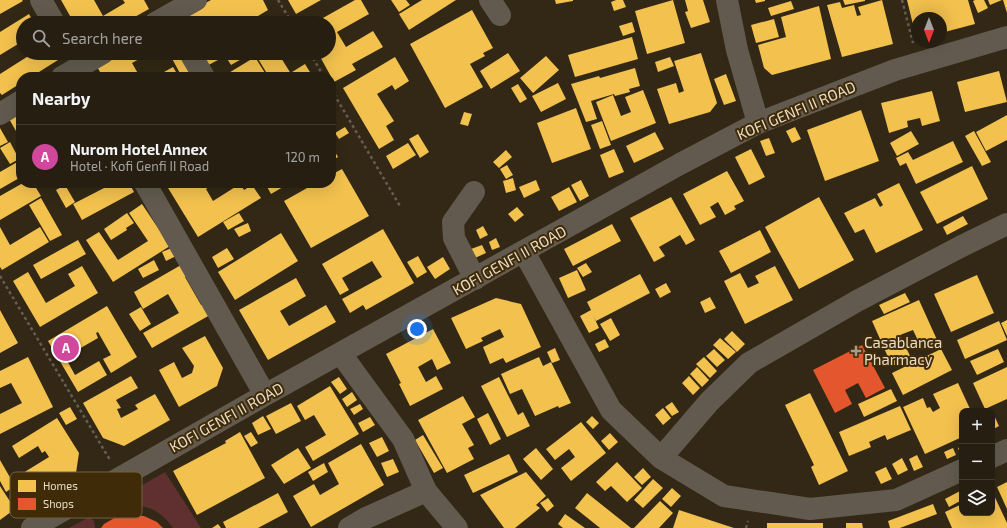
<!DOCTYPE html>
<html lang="en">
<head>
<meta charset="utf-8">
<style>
	:root { --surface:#261e10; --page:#322b1e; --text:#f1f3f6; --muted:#a4a29f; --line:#423c30; --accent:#0f766e }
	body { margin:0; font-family:"Exo 2",sans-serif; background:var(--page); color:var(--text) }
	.controls { position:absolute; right:12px; bottom:12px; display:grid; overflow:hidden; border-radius:8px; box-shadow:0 4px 16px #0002 }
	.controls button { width:36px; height:36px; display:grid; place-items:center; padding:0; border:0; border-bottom:1px solid var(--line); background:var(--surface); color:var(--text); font:20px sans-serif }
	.compass { position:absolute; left:911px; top:12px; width:36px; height:36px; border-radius:50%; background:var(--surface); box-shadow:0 4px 16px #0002; rotate:180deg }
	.you { position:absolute; left:417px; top:329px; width:14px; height:14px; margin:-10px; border:3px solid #fff; border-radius:50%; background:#1a73e8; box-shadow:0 0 0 6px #1a73e833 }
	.badge { display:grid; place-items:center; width:26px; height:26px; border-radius:50%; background:var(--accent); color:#fff; font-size:13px; font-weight:700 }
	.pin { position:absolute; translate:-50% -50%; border:2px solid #fff; box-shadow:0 1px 4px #0006 }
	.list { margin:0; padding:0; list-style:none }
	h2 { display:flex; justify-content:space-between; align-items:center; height:52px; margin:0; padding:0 16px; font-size:17px }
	h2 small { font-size:13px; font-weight:400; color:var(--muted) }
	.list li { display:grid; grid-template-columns:26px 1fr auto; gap:12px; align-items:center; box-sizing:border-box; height:64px; padding:0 16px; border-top:1px solid var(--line) }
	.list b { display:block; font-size:15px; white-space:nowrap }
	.list p { margin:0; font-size:13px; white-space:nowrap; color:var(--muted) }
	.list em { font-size:13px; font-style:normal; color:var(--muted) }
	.icon { flex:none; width:22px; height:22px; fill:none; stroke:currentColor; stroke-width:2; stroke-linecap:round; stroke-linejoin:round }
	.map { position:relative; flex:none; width:1007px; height:528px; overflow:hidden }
	.search { position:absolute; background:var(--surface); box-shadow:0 4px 16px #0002; left:16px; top:16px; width:320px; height:44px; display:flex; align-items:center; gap:10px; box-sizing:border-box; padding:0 14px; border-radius:22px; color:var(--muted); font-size:15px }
	.panel { position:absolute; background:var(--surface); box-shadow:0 4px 16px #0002; left:16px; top:72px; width:320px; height:116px; border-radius:16px }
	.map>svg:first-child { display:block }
</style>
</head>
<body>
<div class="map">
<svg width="1007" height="528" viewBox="0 0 1007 528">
	<rect width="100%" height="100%" fill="#322815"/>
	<path fill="#602f30" d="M 165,472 L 201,528 L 173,528 C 159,508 144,503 120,507 L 121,499 L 127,494 Z
		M 89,517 L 94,521 L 95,528 L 69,528 Z"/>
	<path fill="#f2c14e" d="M 0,0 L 22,0 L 23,1 L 0,14 Z
		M 61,0 L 94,0 L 103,16 L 125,3 L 123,0 L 144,0 L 149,9 L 124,23 L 74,23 Z
		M 211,0 L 263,0 L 268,10 L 258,16 L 262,23 L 229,23 L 225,16 L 213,23 L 178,23 L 176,19 Z
		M 288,0 L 321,0 L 296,14 Z
		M 355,0 L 361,0 L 369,14 L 337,32 L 346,47 L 373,31 L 383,47 L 352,64 L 356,70 L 334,82 L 318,53 L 329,53 L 329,23 L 314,23 Z
		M 391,0 L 406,0 L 410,5 L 399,12 Z
		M 422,0 L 456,0 L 409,30 L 399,14 Z
		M 555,0 L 573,0 L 573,1 L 556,4 Z
		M 616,0 L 623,0 L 626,7 L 614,11 L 611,2 Z
		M 673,0 L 685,43 L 647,54 L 635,11 Z
		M 685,0 L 703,0 L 710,22 L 691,28 L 685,12 L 688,11 Z
		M 755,0 L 765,0 L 765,1 L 756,3 Z
		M 843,0 L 865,0 L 865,1 L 845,5 Z
		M 882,0 L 893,44 L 842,57 L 827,5 L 840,2 L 842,8 L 854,5 L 857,16 L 861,15 L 858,7 Z
		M 907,0 L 968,0 L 975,24 L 941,33 L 941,18 L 917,18 L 916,37 Z
		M 975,0 L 984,0 L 988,8 L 978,13 L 973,1 Z
		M 988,0 L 1002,0 L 990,5 Z
		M 1003,0 L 1007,0 L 1007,13 Z
		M 791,1 L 794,9 L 771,16 L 768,8 Z
		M 819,6 L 831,59 L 772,75 L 764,68 L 758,45 L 786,37 L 781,17 Z
		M 472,10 L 493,48 L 483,53 L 485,56 L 470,64 L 483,87 L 445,108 L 410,44 Z
		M 29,14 L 34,23 L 23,23 L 23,41 L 0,55 L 0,32 Z
		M 774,19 L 779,37 L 756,43 L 751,25 Z
		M 632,22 L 635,32 L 623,36 L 619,26 Z
		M 632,37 L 638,59 L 575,77 L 568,55 Z
		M 29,53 L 53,53 L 58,60 L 31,77 L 21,77 L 21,83 L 2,95 L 0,93 L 0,74 L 30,55 Z
		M 120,53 L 150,53 L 132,63 L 140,77 L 103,77 L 96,65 Z
		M 169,53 L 185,53 L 192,74 L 186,77 L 182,77 Z
		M 195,53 L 231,53 L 203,68 Z
		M 233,53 L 252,53 L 231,65 L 226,57 Z
		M 263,53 L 278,53 L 293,77 L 269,77 L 257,57 Z
		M 508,53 L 520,71 L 491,89 L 480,71 Z
		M 701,53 L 717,103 L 710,112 L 669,124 L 657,89 L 676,83 L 679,93 L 684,91 L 674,61 Z
		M 546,56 L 559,70 L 533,93 L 520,78 Z
		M 255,57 L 265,73 L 258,77 L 222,77 Z
		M 395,57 L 409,81 L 395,90 L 392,85 L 377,94 L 394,121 L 386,126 L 394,140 L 379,149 L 343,88 Z
		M 670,57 L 674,66 L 658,72 L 655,62 Z
		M 305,64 L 313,77 L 295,77 L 292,72 Z
		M 173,67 L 179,77 L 155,77 Z
		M 635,68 L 640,86 L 629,89 L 630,92 L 615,96 L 614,94 L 591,101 L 597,119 L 586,122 L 571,84 L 599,76 L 600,78 Z
		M 999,71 L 1007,102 L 965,112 L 957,82 Z
		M 726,74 L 736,101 L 724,105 L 714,79 Z
		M 558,83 L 566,99 L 541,112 L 532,96 Z
		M 518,84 L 527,99 L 520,103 L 511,88 Z
		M 643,90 L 656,123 L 611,141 L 596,102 L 613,95 L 621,116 L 631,112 L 625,97 Z
		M 932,91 L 940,121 L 922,126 L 920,118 L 907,121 L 908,127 L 889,133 L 881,103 Z
		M 576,108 L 591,149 L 552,163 L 537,123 Z
		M 21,110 L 21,140 L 8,117 Z
		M 861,110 L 879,161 L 825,181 L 807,130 Z
		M 464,112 L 472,114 L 468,126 L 460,124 Z
		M 1007,115 L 1007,140 L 986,151 L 976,132 Z
		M 602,121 L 611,145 L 600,149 L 591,125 Z
		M 345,127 L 349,133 L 339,139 L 335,133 Z
		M 795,127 L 801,139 L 792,143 L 786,131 Z
		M 0,128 L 8,142 L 0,146 Z
		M 911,131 L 919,144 L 897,156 L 890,143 Z
		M 974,131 L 991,162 L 982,166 L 965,136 Z
		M 655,132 L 664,149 L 634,163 L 626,146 Z
		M 418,134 L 429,152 L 420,158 L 409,139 Z
		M 769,138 L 775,153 L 766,156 L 760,141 Z
		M 953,141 L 963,162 L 916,184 L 906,163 L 900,166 L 896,158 L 908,152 L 913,160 Z
		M 10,142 L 19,159 L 10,164 L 0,148 Z
		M 408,143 L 416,155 L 393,169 L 386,156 Z
		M 331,145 L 338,157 L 331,161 Z
		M 614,149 L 624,172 L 609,178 L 600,155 Z
		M 751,149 L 765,177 L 749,185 L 735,157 Z
		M 506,150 L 512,157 L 499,168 L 493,162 Z
		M 19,161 L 21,164 L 21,177 L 0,189 L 0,172 Z
		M 507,165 L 513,175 L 506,179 L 500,169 Z
		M 972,166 L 988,199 L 937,224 L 920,192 Z
		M 342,169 L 369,216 L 311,248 L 284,201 L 316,183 L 331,183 L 331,175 Z
		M 727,171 L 744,201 L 734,206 L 736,209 L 725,215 L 718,202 L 710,207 L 716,217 L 700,225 L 683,194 Z
		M 513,178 L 516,190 L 506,193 L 503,181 Z
		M 536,180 L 540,190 L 524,198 L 519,187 Z
		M 581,180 L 589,196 L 580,201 L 571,185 Z
		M 23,183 L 33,183 L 41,196 L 0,220 L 0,196 Z
		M 54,183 L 67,183 L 57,188 Z
		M 104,183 L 129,183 L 134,192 L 82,220 L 73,204 L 106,187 Z
		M 165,183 L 215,183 L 206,189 L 213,201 L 240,184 L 244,190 L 252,185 L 261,198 L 198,237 Z
		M 265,183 L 290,183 L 271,194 Z
		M 899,183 L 923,230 L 876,253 L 864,229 L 855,233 L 844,213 L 875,198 L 880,207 L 883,205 L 877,194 Z
		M 65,185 L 75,202 L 66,208 L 56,190 Z
		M 569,187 L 577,202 L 559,211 L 551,197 Z
		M 671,197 L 695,240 L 686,245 L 680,235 L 659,247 L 665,256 L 654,262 L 630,218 Z
		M 819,197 L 854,260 L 799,289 L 765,227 Z
		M 41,198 L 62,235 L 50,241 L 29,205 Z
		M 142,204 L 170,246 L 113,282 L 86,240 L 99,232 L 118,260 L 148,241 L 129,213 Z
		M 517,207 L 524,215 L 515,222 L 508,214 Z
		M 127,213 L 134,223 L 126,228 L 127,230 L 111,240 L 104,229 Z
		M 239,213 L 244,221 L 228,230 L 223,222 Z
		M 963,216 L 968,224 L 947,235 L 943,227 Z
		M 248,223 L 251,231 L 239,237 L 234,229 Z
		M 612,224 L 621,241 L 573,266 L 564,249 Z
		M 483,226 L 488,235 L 480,239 L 476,230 Z
		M 0,227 L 10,245 L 40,227 L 49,242 L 2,270 L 0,267 Z
		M 383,229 L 414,283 L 366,310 L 363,305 L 350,313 L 342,299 L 382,277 L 372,261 L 342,278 L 349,290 L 340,295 L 322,264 Z
		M 760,230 L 771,252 L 731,273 L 719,251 Z
		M 281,233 L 298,261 L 235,300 L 218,272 Z
		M 496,238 L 500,247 L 492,250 L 489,242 Z
		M 78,240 L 86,254 L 41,279 L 33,265 Z
		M 482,245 L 486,253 L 475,258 L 471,249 Z
		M 174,247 L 178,255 L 166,261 L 162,252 Z
		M 227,248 L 234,259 L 218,268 L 212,257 Z
		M 418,256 L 427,272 L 417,278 L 407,262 Z
		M 443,257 L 450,269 L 435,279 L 427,267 Z
		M 154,260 L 159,270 L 143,278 L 138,269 Z
		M 586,263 L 592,272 L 583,277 L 577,268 Z
		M 181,265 L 187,275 L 185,277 L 201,305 L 203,303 L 210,315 L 152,348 L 143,333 L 179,313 L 168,294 L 143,309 L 134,292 Z
		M 82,266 L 98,293 L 40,327 L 13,281 L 28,272 L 46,303 L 75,286 L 68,274 Z
		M 775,266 L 793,300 L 745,324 L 724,281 L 740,273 L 748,288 L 759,283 L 755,276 Z
		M 577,270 L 586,290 L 568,298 L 559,278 Z
		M 640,274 L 650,293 L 596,321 L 593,315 L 599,328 L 589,333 L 580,316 L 591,310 L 587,302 Z
		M 977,275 L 994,313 L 951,332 L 934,294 Z
		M 296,278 L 306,296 L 280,311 L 289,326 L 326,305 L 336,322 L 268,360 L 239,310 Z
		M 666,283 L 671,292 L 660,298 L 655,289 Z
		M 905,293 L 910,302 L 884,314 L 879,305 Z
		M 710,297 L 716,308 L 705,313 L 700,302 Z
		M 496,298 L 521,304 L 541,347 L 506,363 L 503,358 L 490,364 L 483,347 L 504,337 L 500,329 L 481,338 L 483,341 L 466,349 L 451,318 Z
		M 919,300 L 938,342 L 922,349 L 913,330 L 900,335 L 911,358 L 892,366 L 872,321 Z
		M 107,306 L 137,357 L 111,373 L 103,359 L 111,355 L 98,332 L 96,333 L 98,338 L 65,357 L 75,375 L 99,361 L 107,375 L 78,392 L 48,341 Z
		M 141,307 L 151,324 L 140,331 L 129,314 Z
		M 0,310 L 18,343 L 0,353 Z
		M 611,318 L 620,335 L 610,341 L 600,324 Z
		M 1007,320 L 1007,336 L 1001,323 Z
		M 999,321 L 1007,340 L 965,359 L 957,340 Z
		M 433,329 L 451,363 L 437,370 L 432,359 L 418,367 L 426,382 L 436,376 L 443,389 L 410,406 L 399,384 L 401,383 L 386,354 Z
		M 732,331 L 745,344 L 737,352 L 724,339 Z
		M 205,336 L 223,368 L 217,386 L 179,407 L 159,370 L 174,362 L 182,378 L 192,373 L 194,366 L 182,348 Z
		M 720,338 L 736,352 L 728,359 L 713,345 Z
		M 605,339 L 609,347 L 599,352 L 595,344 Z
		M 555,348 L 560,360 L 552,363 L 547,352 Z
		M 714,349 L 725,360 L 717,367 L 706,356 Z
		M 941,349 L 952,370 L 903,395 L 892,373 Z
		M 998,349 L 1004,362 L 977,375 L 970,361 Z
		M 28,357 L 53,407 L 0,434 L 0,414 L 22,403 L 11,383 L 0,388 L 0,371 Z
		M 539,357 L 543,366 L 551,362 L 571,403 L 559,408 L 558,406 L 535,416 L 522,389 L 510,394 L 501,374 Z
		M 704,357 L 717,371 L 710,378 L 696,364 Z
		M 697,367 L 709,380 L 702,387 L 690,374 Z
		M 1007,367 L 1007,399 L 985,409 L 973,383 Z
		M 131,376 L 138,388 L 116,400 L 121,408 L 117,409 L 121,418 L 138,409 L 135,405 L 155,394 L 170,420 L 124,446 L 103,438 L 83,403 Z
		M 689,376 L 700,388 L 693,395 L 682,383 Z
		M 339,377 L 347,389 L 340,394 L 331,382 Z
		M 499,377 L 518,415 L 523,412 L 530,426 L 507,437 L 481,386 Z
		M 958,383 L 971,411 L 962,411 L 962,437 L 925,454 L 903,407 L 923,398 L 927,408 L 930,407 L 933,412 L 940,408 L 933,394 Z
		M 330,386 L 359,434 L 313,461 L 305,447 L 326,435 L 314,415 L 305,420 L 297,406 Z
		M 891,389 L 897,401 L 864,417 L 858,404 Z
		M 352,392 L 357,400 L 347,407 L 342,399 Z
		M 810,393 L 848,471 L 819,485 L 811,467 L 814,465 L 785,405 Z
		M 463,396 L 475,417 L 462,424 L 474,445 L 468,448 L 474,459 L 447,473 L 418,420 Z
		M 672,402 L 679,412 L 672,416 L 665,407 Z
		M 291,403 L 301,421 L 276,434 L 266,416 Z
		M 360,404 L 363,409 L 354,415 L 350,409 Z
		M 900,406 L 911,430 L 887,440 L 885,435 L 869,442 L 871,447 L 849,456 L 839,432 Z
		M 70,407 L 77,419 L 66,425 L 59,413 Z
		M 663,408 L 671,418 L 663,425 L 655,415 Z
		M 992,411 L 999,426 L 992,430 Z
		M 488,413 L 501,439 L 490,445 L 477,419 Z
		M 263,416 L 271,429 L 258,435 L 252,423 Z
		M 592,416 L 599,423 L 593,429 L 586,422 Z
		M 370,417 L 375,425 L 363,432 L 358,423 Z
		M 57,418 L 79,453 L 76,473 L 33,499 L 18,476 L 49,457 L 45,451 L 42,453 L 38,446 L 19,458 L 12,446 Z
		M 581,422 L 606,453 L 571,481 L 561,468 L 575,457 L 569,449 L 555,460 L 546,449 Z
		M 240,432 L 265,478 L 197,515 L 173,471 L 226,443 L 225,441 Z
		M 251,432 L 258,443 L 251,447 L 244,436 Z
		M 610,433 L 618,442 L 609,450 L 601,441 Z
		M 423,435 L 443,468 L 434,473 L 415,440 Z
		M 382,437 L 389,451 L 377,457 L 369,443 Z
		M 361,444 L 384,485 L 311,527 L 293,496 L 314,484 L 320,495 L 339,484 L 328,463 Z
		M 962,446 L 962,452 L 960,453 L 958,448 Z
		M 298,448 L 311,468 L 284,484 L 271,465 Z
		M 536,448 L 553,469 L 541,480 L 523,459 Z
		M 953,448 L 956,455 L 947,459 L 944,452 Z
		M 509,454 L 518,472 L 473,493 L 464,475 Z
		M 917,455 L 923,467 L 914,471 L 909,459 Z
		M 902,458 L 908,470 L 898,475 L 892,464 Z
		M 393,459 L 399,472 L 387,477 L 381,463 Z
		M 0,460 L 15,486 L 6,492 L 0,481 Z
		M 617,462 L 642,488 L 627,502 L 611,486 L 605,491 L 596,482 Z
		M 324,463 L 328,472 L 313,481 L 308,472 Z
		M 886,467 L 892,479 L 881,484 L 875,472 Z
		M 643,468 L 651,477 L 642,485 L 634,477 Z
		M 526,472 L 546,496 L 536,505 L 540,508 L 515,528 L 504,528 L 480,495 Z
		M 653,479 L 663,488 L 643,508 L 634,500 Z
		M 1007,482 L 1007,509 L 997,487 Z
		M 0,486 L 15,509 L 0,520 Z
		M 672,488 L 681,496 L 671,507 L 662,499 Z
		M 960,491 L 962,495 L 962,500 L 949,507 L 945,499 Z
		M 992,491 L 1007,523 L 1007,528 L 952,528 L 945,512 L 962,504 L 962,513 L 992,513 Z
		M 278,493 L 288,512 L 258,528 L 226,528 L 223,522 Z
		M 587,493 L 631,528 L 600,528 L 575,508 Z
		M 548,498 L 554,506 L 547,512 L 540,503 Z
		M 660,501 L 673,513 L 659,528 L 634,528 Z
		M 933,504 L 937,514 L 900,528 L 890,528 L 888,521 Z
		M 679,510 L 734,528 L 673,528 Z
		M 565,514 L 585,528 L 563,528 L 558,524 Z
		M 767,523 L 823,523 L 823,528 L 767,528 Z
		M 846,523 L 862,523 L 863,528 L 846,528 Z
		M 218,524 L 221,528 L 212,528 Z"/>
	<path fill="#e4572e" d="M 862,345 L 885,388 L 866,398 L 858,383 L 845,390 L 852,404 L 835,413 L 813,370 Z
		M 130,515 L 144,516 L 157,522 L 163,528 L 101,528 L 104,524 L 116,517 Z"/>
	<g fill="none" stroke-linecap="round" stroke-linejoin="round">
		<path stroke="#665e51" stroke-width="2.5" stroke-dasharray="3 3" stroke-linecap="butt" d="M 278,0 L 292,23
			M 902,0 L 913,43
			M 310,53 L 324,77
			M 331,89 L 400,206
			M 0,276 L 110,460
			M 746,528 L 748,521"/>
		<path stroke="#625a4e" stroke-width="22" d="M 41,0 L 54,23
			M 490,0 L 500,15
			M 727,0 L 737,50 L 758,123
			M 155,23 L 196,0
			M 190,53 L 204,77
			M 62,77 L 103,53
			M 0,114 L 21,101
			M 145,183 L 265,395
			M 474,192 L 453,222 L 454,238 L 475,279
			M 524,252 L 611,410 L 661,458 L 724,496 L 810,509 L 896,500 L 962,470
			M 341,354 L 403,439 L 426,491 L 457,528
			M 992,457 L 1007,450
			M 661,458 L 709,402 L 749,363 L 857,301 L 960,247 L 1007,224
			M 32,528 L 265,395 L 680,164 L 758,123 L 895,70 L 1007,37
			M 349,528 L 366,518 L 426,491"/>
	</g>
	<path fill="#a89d8a" stroke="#3f2b08" stroke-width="1.5" d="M854 345h4v4h4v4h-4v4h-4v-4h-4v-4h4z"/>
	<g text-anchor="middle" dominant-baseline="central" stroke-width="4" stroke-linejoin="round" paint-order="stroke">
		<g font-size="15" fill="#e8dcc9" stroke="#3f2b08">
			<text transform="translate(796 110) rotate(-23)">KOFI GENFI II ROAD</text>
			<text transform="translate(509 260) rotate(-29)">KOFI GENFI II ROAD</text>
			<text transform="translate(226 417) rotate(-29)">KOFI GENFI II ROAD</text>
		</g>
		<g font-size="15" fill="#e8dcc9" stroke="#3f2b08" text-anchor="start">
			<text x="864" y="342">Casablanca<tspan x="864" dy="17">Pharmacy</tspan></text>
		</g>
	</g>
	<rect x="10" y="472" width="132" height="46" rx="6" fill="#3f2b08" stroke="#726042" stroke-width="1"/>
	<rect x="18" y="480" width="18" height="12" fill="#f2c14e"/>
	<rect x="18" y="498" width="18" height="12" fill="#e4572e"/>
	<g font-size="11" fill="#e8dcc9">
		<text x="43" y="490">Homes</text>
		<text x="43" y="508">Shops</text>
	</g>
</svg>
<div class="controls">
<button>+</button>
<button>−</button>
<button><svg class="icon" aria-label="layers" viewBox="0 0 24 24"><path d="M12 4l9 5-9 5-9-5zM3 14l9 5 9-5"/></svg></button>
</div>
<svg class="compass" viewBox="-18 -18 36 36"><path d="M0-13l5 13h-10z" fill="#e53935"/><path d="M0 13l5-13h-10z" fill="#a4a29f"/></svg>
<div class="you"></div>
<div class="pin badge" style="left:66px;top:348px;background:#d1479c">A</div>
<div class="search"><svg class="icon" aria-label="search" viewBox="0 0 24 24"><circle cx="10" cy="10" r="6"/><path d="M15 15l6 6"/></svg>Search here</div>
<section class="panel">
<h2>Nearby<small></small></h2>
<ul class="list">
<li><span class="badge" style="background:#d1479c">A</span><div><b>Nurom Hotel Annex</b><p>Hotel · Kofi Genfi II Road</p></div><em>120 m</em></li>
</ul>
</section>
</div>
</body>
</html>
